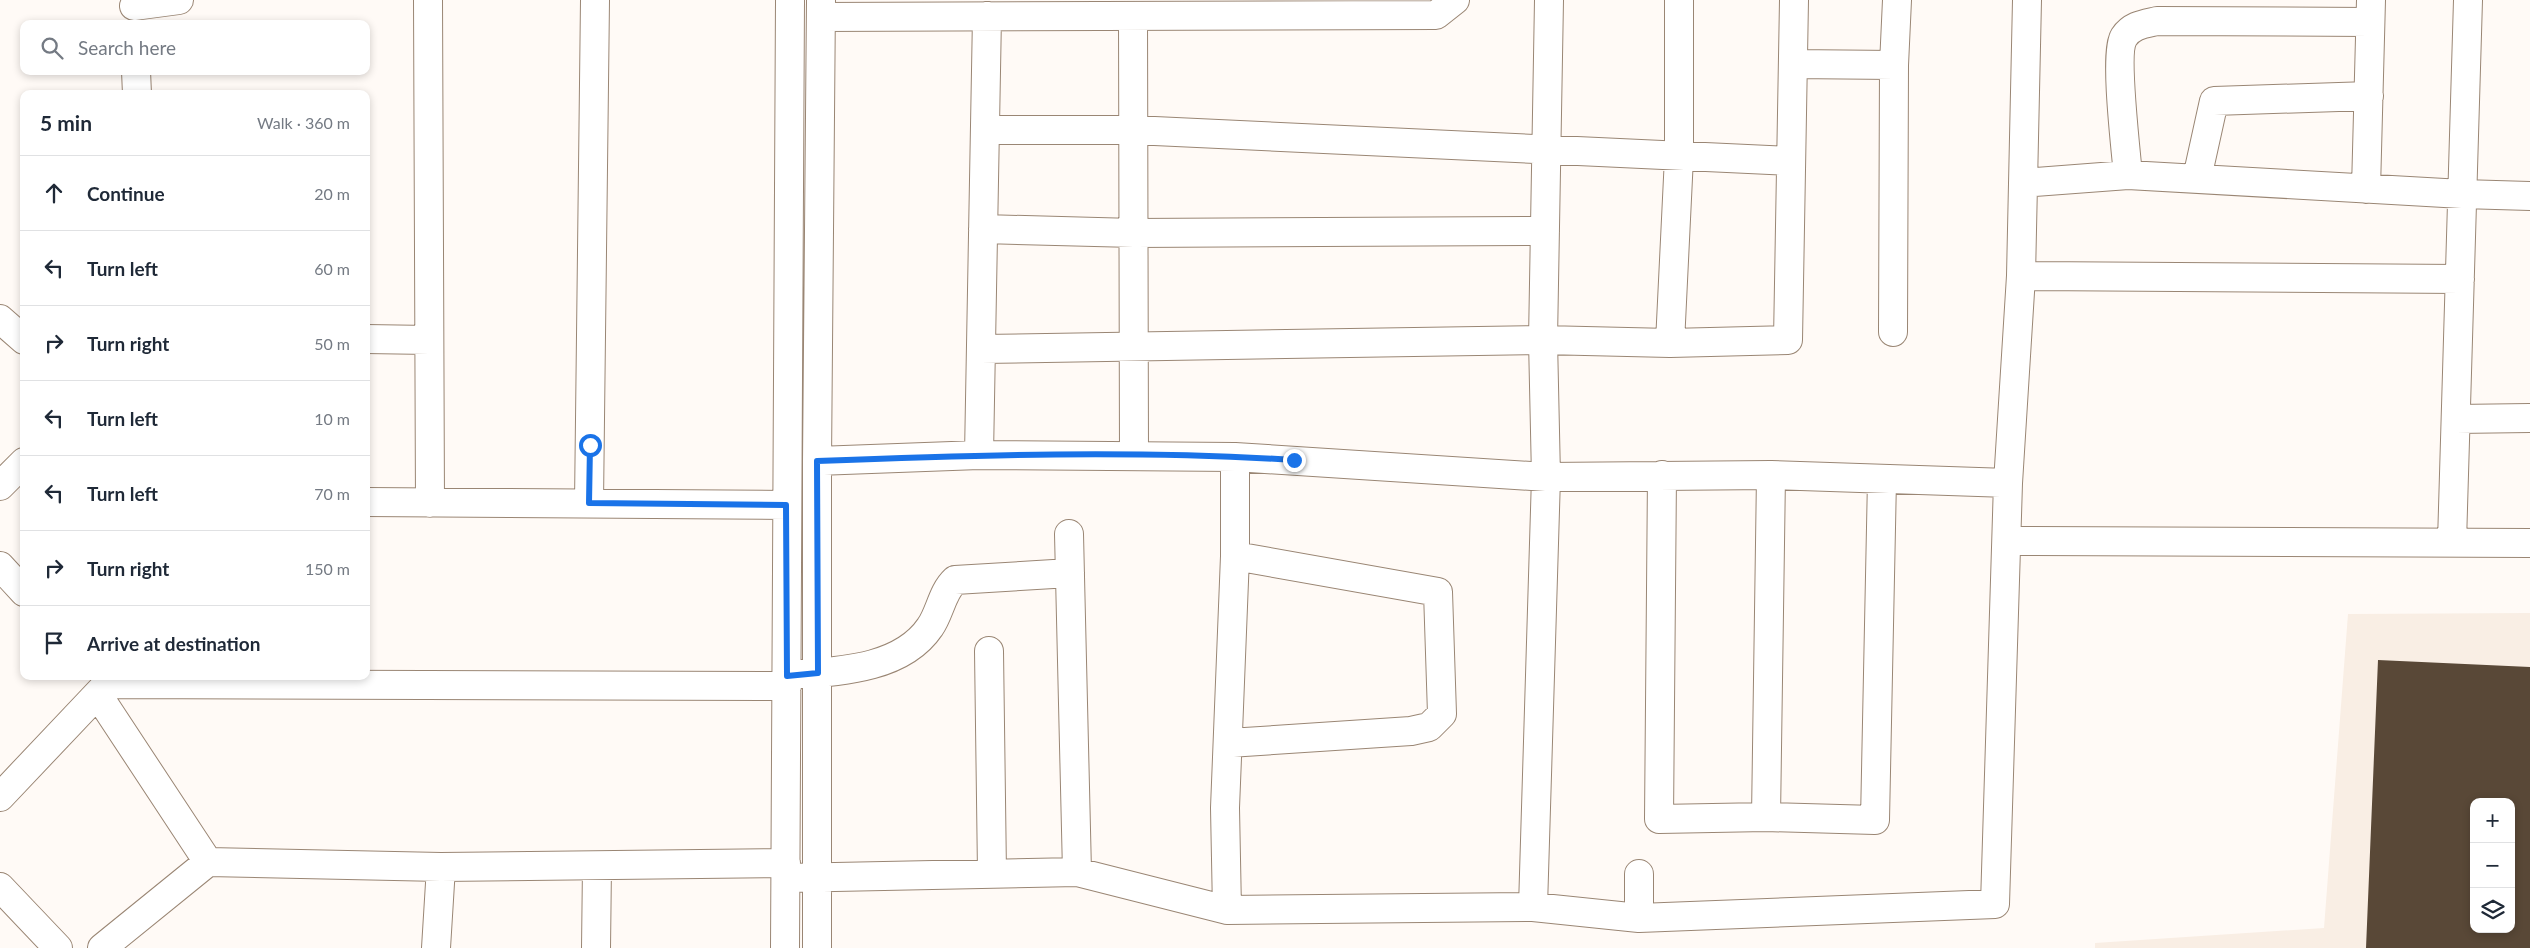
<!DOCTYPE html>
<html lang="en">
<head>
<meta charset="utf-8">
<style>
	:root { --surface:#fff; --page:#f2f2f3; --text:#1f2937; --muted:#747a83; --line:#e0e1e3 }
	body { margin:0; font-family:Lato,sans-serif; background:var(--page); color:var(--text) }
	.controls { position:absolute; right:15px; bottom:15px; display:grid; overflow:hidden; border-radius:10px; box-shadow:0 2px 8px #0003 }
	.controls button { width:45px; height:45px; display:grid; place-items:center; padding:0; border:0; border-bottom:1px solid var(--line); background:var(--surface); color:var(--text); font:25px sans-serif }
	.stop { position:absolute; width:15px; height:15px; margin:-11px; border:4px solid #1a73e8; border-radius:50%; background:#fff }
	.stop.end { background:#1a73e8; border-color:#fff; box-shadow:0 1px 5px #0008 }
	.list { margin:0; padding:0; list-style:none }
	h2 { display:flex; justify-content:space-between; align-items:center; height:65px; margin:0; padding:0 20px; font-size:21px }
	h2 small { font-size:16px; font-weight:400; color:var(--muted) }
	.list li { display:grid; grid-template-columns:32px 1fr auto; gap:15px; align-items:center; box-sizing:border-box; height:75px; padding:0 20px; border-top:1px solid var(--line) }
	.list b { display:block; font-size:19px; white-space:nowrap }
	.list em { font-size:16px; font-style:normal; color:var(--muted) }
	.icon { flex:none; width:28px; height:28px; fill:none; stroke:currentColor; stroke-width:2; stroke-linecap:round; stroke-linejoin:round }
	.map { position:relative; flex:none; width:2530px; height:948px; overflow:hidden }
	.search { position:absolute; background:var(--surface); box-shadow:0 2px 8px #0003; left:20px; top:20px; width:350px; height:55px; display:flex; align-items:center; gap:12px; box-sizing:border-box; padding:0 18px; border-radius:10px; color:var(--muted); font-size:19px }
	.panel { position:absolute; background:var(--surface); box-shadow:0 2px 8px #0003; left:20px; top:90px; width:350px; height:590px; border-radius:10px }
	.map>svg:first-child { display:block }
</style>
</head>
<body>
<div class="map">
<svg width="2530" height="948" viewBox="0 0 2530 948">
	<rect width="100%" height="100%" fill="#fffaf6"/>
	<path fill="#f9eee4" fill-rule="evenodd" d="M 2530,613 L 2530,948 L 2095,948 L 2095,943 L 2324,928 L 2348,614 ZM 2474,802 L 2511,802 L 2511,929 L 2474,929 Z"/>
	<path fill="#594837" fill-rule="evenodd" d="M 2378,660 L 2530,667 L 2530,948 L 2366,948 ZM 2474,802 L 2511,802 L 2511,929 L 2474,929 Z"/>
	<g fill="none" stroke-linecap="round" stroke-linejoin="round">
		<g stroke="#9a8674" stroke-width="30">
			<path id="minor" d="M 428,0 L 430,503
				M 134,6 L 179,0
				M 821,17 L 1436,15 L 1455,0
				M 1133,17 L 1134,456
				M 1793,64 L 1894,65
				M 136,71 L 137,94
				M 986,130 L 1133,130 L 1791,161
				M 2128,175 C 2126,152 2114,52 2124,37 C 2132,25 2144,24 2157,21 L 2370,22
				M 2197,178 L 2214,101 L 2369,96
				M 2023,183 L 2128,175 L 2462,194 L 2530,196
				M 2366,189 L 2371,0
				M 983,229 L 1134,233 L 1545,231
				M 2021,276 L 2460,279
				M 0,319 L 24,340
				M 1893,332 L 1894,65 L 1897,0
				M 366,339 L 429,340
				M 1670,343 L 1679,157 L 1679,0
				M 981,349 L 1543,340 L 1670,343 L 1788,340 L 1794,0
				M 2456,419 L 2530,418
				M 979,455 L 987,16
				M 817,461 L 979,455 L 1235,457 L 1546,477 L 1771,475 L 2008,483
				M 1662,475 L 1659,819 L 1766,817 L 1771,475
				M 0,486 L 24,462
				M 366,502 L 786,505
				M 589,503 L 595,0
				M 1069,534 L 1077,872
				M 2008,541 L 2530,543
				M 2452,542 L 2468,0
				M 0,566 L 24,592
				M 989,651 L 992,873
				M 802,674 C 845,671 903,667 930,627 C 940,613 942,592 955,580 L 1070,573
				M 109,684 L 787,686
				M 98,695 L 208,862
				M 1229,743 L 1411,731 L 1429,727 L 1442,714 L 1438,592 L 1235,556
				M 0,797 L 108,683
				M 1766,817 L 1875,820 L 1882,479
				M 786,878 L 1077,872 L 1227,910 L 1533,907 L 1639,918 L 1995,904 L 2008,483 L 2021,276 L 2027,0
				M 0,887 L 58,948
				M 1533,907 L 1546,477 L 1543,340 L 1549,0
				M 1227,910 L 1225,808 L 1235,556 L 1235,457
				M 1639,918 L 1639,874
				M 102,948 L 208,862 L 441,867 L 786,863
				M 436,948 L 441,867
				M 596,948 L 597,866
				M 785,948 L 790,0
				M 817,948 L 817,461 L 821,0"/>
		</g>
		<use href="#minor" stroke="#fff" stroke-width="28"/>
	</g>
	<g fill="none" stroke-linecap="round" stroke-linejoin="round">
		<path stroke="#1a73e8" stroke-width="6" d="M 590,445 L 589,503 L 786,505 L 787,676 L 818,673 L 817,461 C 975,455 1135,450 1294,460"/>
	</g>
</svg>
<div class="controls">
<button>+</button>
<button>−</button>
<button><svg class="icon" aria-label="layers" viewBox="0 0 24 24"><path d="M12 4l9 5-9 5-9-5zM3 14l9 5 9-5"/></svg></button>
</div>
<div class="stop" style="left:590px;top:445px"></div>
<div class="stop end" style="left:1294px;top:460px"></div>
<div class="search"><svg class="icon" aria-label="search" viewBox="0 0 24 24"><circle cx="10" cy="10" r="6"/><path d="M15 15l6 6"/></svg>Search here</div>
<section class="panel">
<h2>5 min<small>Walk · 360 m</small></h2>
<ul class="list">
<li><svg class="icon" aria-label="ahead" viewBox="0 0 24 24"><path d="M12 20V5M6 11l6-6 6 6"/></svg><div><b>Continue</b></div><em>20 m</em></li>
<li><svg class="icon" aria-label="left" viewBox="0 0 24 24"><path d="M17 20v-9H6M10 6l-5 5 5 5"/></svg><div><b>Turn left</b></div><em>60 m</em></li>
<li><svg class="icon" aria-label="right" viewBox="0 0 24 24"><path d="M7 20v-9h11M14 6l5 5-5 5"/></svg><div><b>Turn right</b></div><em>50 m</em></li>
<li><svg class="icon" aria-label="left" viewBox="0 0 24 24"><path d="M17 20v-9H6M10 6l-5 5 5 5"/></svg><div><b>Turn left</b></div><em>10 m</em></li>
<li><svg class="icon" aria-label="left" viewBox="0 0 24 24"><path d="M17 20v-9H6M10 6l-5 5 5 5"/></svg><div><b>Turn left</b></div><em>70 m</em></li>
<li><svg class="icon" aria-label="right" viewBox="0 0 24 24"><path d="M7 20v-9h11M14 6l5 5-5 5"/></svg><div><b>Turn right</b></div><em>150 m</em></li>
<li><svg class="icon" aria-label="arrive" viewBox="0 0 24 24"><path d="M6 21V4h12l-3 4 3 4H6"/></svg><div><b>Arrive at destination</b></div></li>
</ul>
</section>
</div>
</body>
</html>
